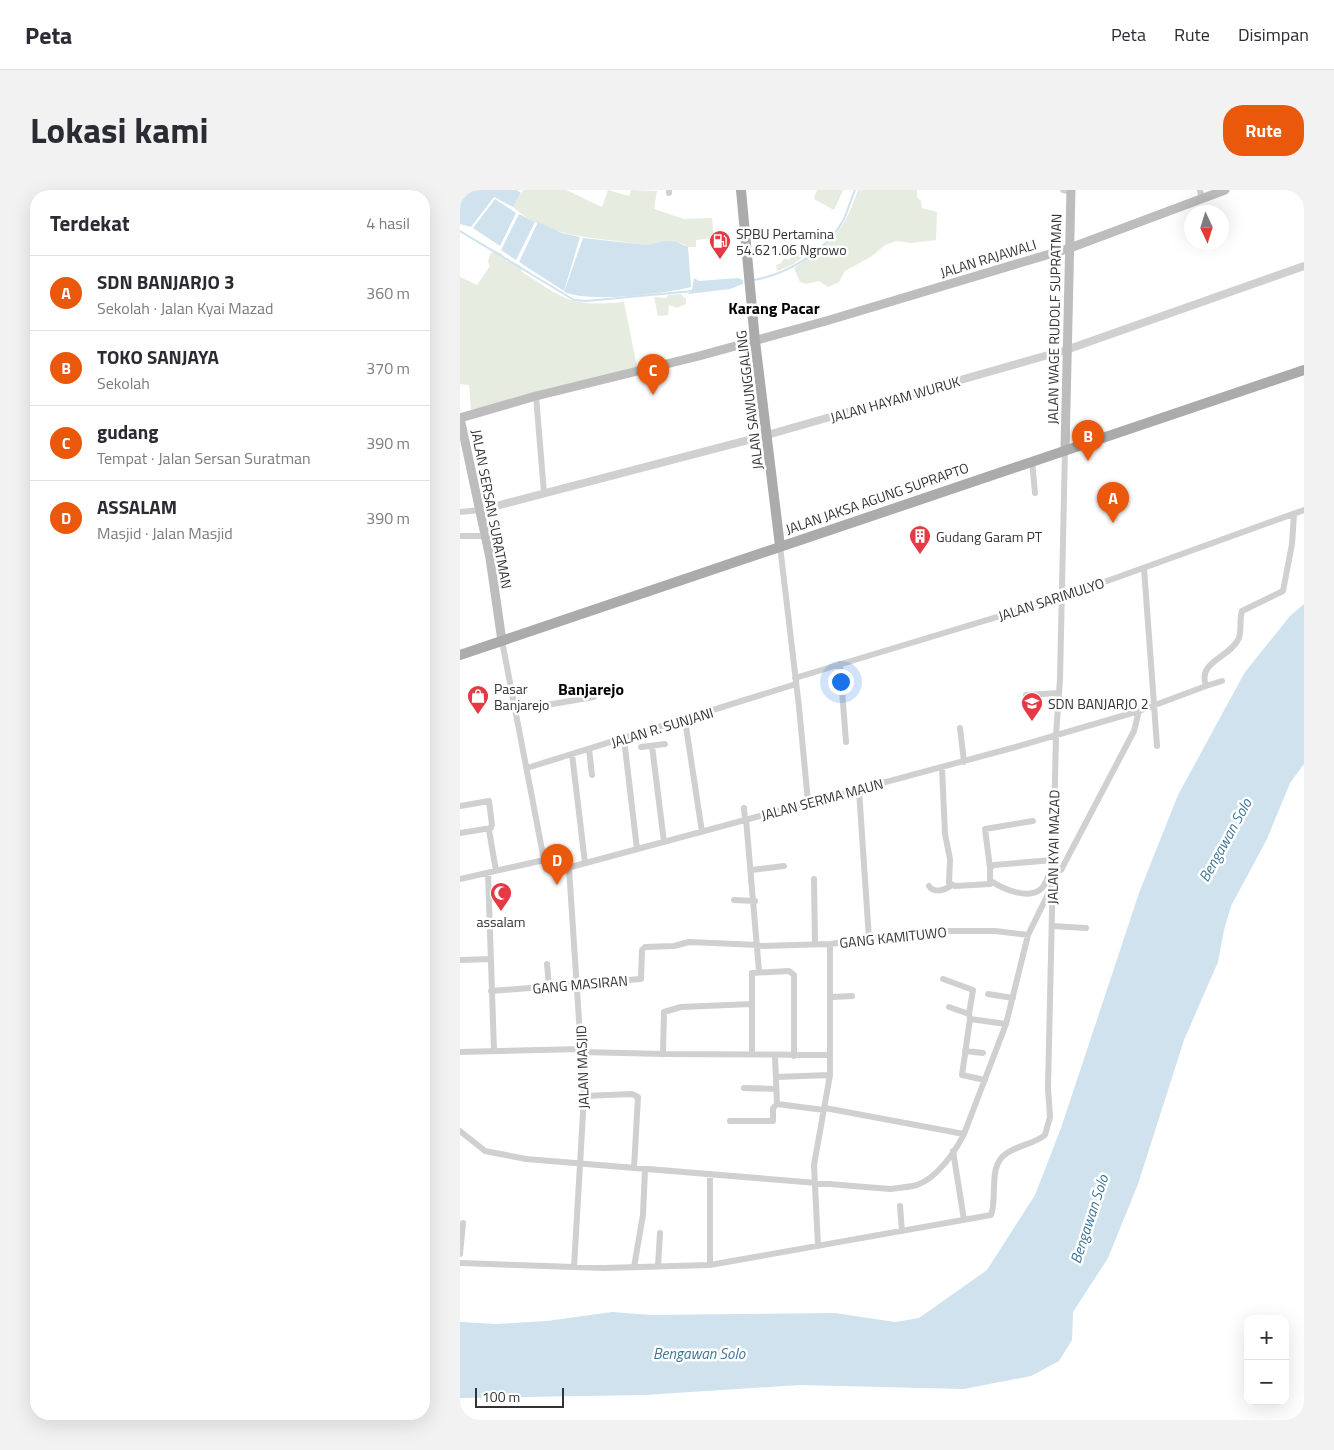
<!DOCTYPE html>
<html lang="id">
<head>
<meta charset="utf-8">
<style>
	:root { --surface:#fff; --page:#f2f2f3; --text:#2b2b33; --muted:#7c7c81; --line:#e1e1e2; --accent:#ea580c }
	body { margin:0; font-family:"Titillium Web",sans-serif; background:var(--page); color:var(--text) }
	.controls { position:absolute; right:15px; bottom:15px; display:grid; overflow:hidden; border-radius:10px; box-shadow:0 5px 20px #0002 }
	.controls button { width:45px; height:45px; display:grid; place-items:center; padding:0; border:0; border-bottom:1px solid var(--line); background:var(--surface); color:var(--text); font:25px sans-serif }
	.compass { position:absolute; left:724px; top:15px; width:45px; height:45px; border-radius:50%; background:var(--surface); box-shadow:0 5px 20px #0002; rotate:176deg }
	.scale { position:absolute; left:15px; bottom:12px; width:89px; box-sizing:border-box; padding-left:5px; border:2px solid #333; border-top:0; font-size:14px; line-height:18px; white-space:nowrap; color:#333; -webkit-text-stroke:4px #fff; paint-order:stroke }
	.you { position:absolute; left:380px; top:491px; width:18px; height:18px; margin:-12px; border:4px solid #fff; border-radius:50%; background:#1a73e8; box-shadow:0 0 0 8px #1a73e833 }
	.badge { display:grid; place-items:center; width:32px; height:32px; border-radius:50%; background:var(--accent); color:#fff; font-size:16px; font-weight:700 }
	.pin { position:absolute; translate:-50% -41px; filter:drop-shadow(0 1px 2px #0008) }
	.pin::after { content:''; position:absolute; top:26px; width:18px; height:15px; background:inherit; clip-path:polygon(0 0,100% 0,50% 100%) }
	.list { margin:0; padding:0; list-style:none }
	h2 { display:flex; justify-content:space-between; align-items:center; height:65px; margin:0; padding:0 20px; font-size:21px }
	h2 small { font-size:16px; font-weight:400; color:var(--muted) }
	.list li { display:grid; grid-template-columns:32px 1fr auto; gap:15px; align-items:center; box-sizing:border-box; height:75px; padding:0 20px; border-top:1px solid var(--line) }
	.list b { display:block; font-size:19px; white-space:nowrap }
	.list p { margin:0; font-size:16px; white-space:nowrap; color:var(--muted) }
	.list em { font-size:16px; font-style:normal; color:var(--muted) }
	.map { position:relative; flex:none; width:844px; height:1230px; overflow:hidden; border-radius:20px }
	header { display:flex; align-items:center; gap:30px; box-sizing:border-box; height:70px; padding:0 25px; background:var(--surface); border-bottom:1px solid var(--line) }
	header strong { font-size:24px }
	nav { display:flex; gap:28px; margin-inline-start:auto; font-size:18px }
	.intro { display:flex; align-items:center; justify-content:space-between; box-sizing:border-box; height:120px; padding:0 30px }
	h1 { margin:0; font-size:35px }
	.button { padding:12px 22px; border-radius:20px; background:var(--accent); color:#fff; font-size:18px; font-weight:700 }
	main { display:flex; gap:30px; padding:0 30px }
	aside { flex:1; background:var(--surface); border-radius:20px; box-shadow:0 5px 20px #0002 }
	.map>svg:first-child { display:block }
</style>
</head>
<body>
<header>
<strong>Peta</strong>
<nav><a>Peta</a><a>Rute</a><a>Disimpan</a></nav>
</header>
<div class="intro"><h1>Lokasi kami</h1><a class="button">Rute</a></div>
<main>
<aside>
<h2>Terdekat<small>4 hasil</small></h2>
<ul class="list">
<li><span class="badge">A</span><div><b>SDN BANJARJO 3</b><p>Sekolah · Jalan Kyai Mazad</p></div><em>360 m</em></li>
<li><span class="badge">B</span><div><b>TOKO SANJAYA</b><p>Sekolah</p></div><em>370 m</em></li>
<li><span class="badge">C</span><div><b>gudang</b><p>Tempat · Jalan Sersan Suratman</p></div><em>390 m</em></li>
<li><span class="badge">D</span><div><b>ASSALAM</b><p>Masjid · Jalan Masjid</p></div><em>390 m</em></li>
</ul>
</aside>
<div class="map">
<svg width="844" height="1230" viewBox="0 0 844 1230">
	<rect width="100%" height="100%" fill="#fff"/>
	<path fill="#e6ecdf" d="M 63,0 L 106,0 L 142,17 L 148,0 L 169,6 L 171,0 L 197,1 L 194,19 L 224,29 L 252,28 L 254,48 L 236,50 L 236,57 L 228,57 C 216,47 201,55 188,55 C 178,55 167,52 157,51 C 121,47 81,43 53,17 Z
		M 357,0 L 383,0 L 374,20 L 354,9 Z
		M 398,0 L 457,0 L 457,7 L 461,11 L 462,18 L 477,22 L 476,50 L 451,53 L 436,51 L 425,55 L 412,66 L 385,81 L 379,92 L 368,97 L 359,91 L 346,94 L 340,92 L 334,78 C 371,52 383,44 398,0 Z
		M 343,58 L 348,61 L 353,59 L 332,75 L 317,81 L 316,75 L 320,74 L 325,68 L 328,70 C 334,67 336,60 343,58 Z
		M 36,61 L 42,64 L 46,71 L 60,75 L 62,82 C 106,110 110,117 164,112 L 177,177 L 11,220 L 9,195 L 0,194 L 0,87 L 17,95 L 30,76 L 28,72 L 30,64 Z
		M 221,104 L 226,109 L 226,114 L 217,118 L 209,115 L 208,125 L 198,126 L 194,107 L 206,108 L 208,105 Z"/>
	<path fill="#cfe2ee" d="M 0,0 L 57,0 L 61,3 L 53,17 L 34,7 L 11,37 L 0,34 Z
		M 35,9 L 56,23 L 40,56 L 13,38 Z
		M 59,24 L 75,32 L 56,70 L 41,60 Z
		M 78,32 L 102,43 L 120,47 L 104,101 L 59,72 Z
		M 123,48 L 187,55 L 206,51 L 217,52 L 228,57 L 231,97 C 202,104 131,113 104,102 Z
		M 234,88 L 239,91 L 278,88 L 283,90 L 283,94 L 270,99 L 228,104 L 232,99 Z
		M 844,414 L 844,574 L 830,593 L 807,649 L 771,716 L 764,740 L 758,772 L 724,850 L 678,994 L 648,1068 L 613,1122 L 612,1150 L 599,1171 L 571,1186 L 504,1199 L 340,1195 L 185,1205 L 0,1208 L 0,1132 L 36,1134 L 87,1131 L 152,1122 L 191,1125 L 375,1123 L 435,1132 L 459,1128 L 527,1080 L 575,1005 L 601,938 L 679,703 L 718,605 L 785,482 L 830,426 Z"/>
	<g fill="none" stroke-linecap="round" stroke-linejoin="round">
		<path stroke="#cfe2ee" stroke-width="2" d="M 0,41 L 114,110 L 126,111 L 233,101
			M 294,90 C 328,84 368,60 384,29 C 388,20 391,9 395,0"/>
		<path stroke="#d0d0d0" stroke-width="6" d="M 603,0 L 611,2
			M 740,0 L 742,9
			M 209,3 L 209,0
			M 76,206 L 84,303
			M 572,271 L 575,303
			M 0,322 L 21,320
			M 0,346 L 25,346
			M 320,356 L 339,517 L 348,612
			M 684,378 L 697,556
			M 42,451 L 84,670 L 86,679 L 96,681 L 552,558 L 679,521 L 746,496 C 737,471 770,468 779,448 C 782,439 779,430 782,421 L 823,401 L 832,354 L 834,324
			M 380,474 L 386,552
			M 335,488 L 600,408 L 844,320
			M 746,496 L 762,491
			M 566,505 L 599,503
			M 56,520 L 134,507
			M 225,530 L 242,642
			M 500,538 L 504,572
			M 164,549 L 177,659
			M 192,556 L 204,652
			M 181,557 L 205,554
			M 129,559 L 132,585
			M 112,564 L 125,673
			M 67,578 L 336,494
			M 482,578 L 485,644 L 490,669 L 489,693 L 495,696 L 530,694 L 530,678 L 534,675 L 593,670
			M 399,600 L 409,749
			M 0,616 L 29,611 L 32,635 L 29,640 L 36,681
			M 284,618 L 285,630
			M 286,629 L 299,781
			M 0,643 L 31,638
			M 109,678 L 124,906 L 114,1077
			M 530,678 L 525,639 L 573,631
			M 594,679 L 595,681 L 601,680 L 674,541 L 679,521
			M 292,680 L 324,676
			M 28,683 L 34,861
			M 0,689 L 84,670
			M 354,689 L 355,753
			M 531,691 C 543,699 570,711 582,698 C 587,693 589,683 592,677
			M 469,696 C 474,704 485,700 492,695
			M 274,710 L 295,711
			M 592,736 L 626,738
			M 298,756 L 370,754 L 468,741 L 535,741 L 568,745
			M 0,770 L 31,769
			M 87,774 L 89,796
			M 483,789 L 513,800 L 509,824
			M 31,801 L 181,789 L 182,760 L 185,757 L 214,756 L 229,752 L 298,755
			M 528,804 L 553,808
			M 372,807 L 392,806
			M 489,817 L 509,824 L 510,829 L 502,885 L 525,890
			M 510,829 L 546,834
			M 505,861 L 523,863
			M 0,862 L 122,859
			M 122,862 L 203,864 L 204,822 L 221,817 L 292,814
			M 203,864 L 370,865
			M 292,864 L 292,783 L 329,781 L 334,785 L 334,866
			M 315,866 L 317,914
			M 316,887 L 370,885
			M 284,898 L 316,899
			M 124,906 L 172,904 L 178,907 L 174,978
			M 365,918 L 504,944
			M 270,931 L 313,931 L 313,918 L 317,914 L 364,920
			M 0,941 L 25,961 L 66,969 L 430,999 C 439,998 449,997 457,995 C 477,988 495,962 504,944 L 546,834 L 568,745 L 592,696
			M 493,961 L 504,1030
			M 250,984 L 250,1075
			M 440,1016 L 442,1041
			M 358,1056 L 354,975 L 370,885 L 370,754
			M 0,1064 L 3,1033
			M 0,1073 L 144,1078 L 250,1075 L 531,1025 C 538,1007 527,975 547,963 C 559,955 574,954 585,945 L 590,927 L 588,898 L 596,545 L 600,489 L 605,259
			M 198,1076 L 200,1043
			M 174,1077 L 183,1025 L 185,979"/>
		<path stroke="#d0d0d0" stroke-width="8" d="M 21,320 L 307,245 L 606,160 L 844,76"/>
		<path stroke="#bdbdbd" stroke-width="9" d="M 605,259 L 611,0
			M 42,451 L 30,368 L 0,228 L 76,206 L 239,166 L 366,131 L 610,58 L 765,0"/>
		<path stroke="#ababab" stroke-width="10" d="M 281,0 L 295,151 L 320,356
			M 0,465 L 844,180"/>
	</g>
	<defs>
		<g id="fuel-pin" transform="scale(1.125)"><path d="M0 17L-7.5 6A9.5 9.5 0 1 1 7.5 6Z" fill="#e63946" stroke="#fff"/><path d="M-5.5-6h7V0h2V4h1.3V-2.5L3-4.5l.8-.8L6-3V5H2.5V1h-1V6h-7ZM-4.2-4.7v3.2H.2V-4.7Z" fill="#fff"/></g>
		<g id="building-pin" transform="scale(1.125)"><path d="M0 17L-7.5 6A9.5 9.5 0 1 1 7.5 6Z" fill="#e63946" stroke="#fff"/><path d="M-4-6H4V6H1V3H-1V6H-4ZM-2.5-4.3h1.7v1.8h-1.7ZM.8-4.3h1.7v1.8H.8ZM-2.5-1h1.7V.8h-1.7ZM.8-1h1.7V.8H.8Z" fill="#fff"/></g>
		<g id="shop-pin" transform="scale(1.125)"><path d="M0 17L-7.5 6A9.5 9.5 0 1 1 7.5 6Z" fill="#e63946" stroke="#fff"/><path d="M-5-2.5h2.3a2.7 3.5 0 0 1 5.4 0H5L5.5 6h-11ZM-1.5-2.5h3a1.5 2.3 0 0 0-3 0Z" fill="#fff"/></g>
		<g id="school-pin" transform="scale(1.125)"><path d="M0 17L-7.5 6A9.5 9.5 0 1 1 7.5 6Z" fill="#e63946" stroke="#fff"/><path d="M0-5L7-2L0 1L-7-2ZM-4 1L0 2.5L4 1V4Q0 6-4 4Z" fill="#fff"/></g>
		<g id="mosque-pin" transform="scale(1.125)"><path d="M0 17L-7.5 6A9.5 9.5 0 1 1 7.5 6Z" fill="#e63946" stroke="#fff"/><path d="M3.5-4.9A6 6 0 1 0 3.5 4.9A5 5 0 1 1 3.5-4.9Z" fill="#fff"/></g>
	</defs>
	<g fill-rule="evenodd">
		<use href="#fuel-pin" x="260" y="51"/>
		<use href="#building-pin" x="460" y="346"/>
		<use href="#shop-pin" x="18" y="506"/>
		<use href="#school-pin" x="572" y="513"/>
		<use href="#mosque-pin" x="41" y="703"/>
	</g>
	<g text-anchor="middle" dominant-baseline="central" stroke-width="5" stroke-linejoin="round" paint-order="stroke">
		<g font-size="14" fill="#333" stroke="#fff" text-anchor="start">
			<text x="276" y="43">SPBU Pertamina<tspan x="276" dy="16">54.621.06 Ngrowo</tspan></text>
			<text x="476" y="346">Gudang Garam PT</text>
			<text x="34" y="498">Pasar<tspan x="34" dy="16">Banjarejo</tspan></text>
			<text x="588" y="513">SDN BANJARJO 2</text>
			<text x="41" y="731" text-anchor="middle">assalam</text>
		</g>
		<g font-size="14" fill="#333" stroke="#fff">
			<text transform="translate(528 68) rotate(-17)">JALAN RAJAWALI</text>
			<text transform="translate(594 129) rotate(-89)">JALAN WAGE RUDOLF SUPRATMAN</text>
			<text transform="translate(435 209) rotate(-16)">JALAN HAYAM WURUK</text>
			<text transform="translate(289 210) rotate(-97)">JALAN SAWUNGGALING</text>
			<text transform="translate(417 308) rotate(-19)">JALAN JAKSA AGUNG SUPRAPTO</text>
			<text transform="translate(32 319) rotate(79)">JALAN SERSAN SURATMAN</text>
			<text transform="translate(591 409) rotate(-18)">JALAN SARIMULYO</text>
			<text transform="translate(202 537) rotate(-17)">JALAN R. SUNJANI</text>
			<text transform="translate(362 609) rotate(-15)">JALAN SERMA MAUN</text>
			<text transform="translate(593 657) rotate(-89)">JALAN KYAI MAZAD</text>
			<text transform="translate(433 747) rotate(-6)">GANG KAMITUWO</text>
			<text transform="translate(120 794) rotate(-5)">GANG MASIRAN</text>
			<text transform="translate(122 877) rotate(-92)">JALAN MASJID</text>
		</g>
		<g font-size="15" font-style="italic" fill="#3f7597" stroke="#fff">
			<text transform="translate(765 650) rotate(-61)">Bengawan Solo</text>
			<text transform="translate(629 1029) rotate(-72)">Bengawan Solo</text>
			<text x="239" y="1163">Bengawan Solo</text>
		</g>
		<g font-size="16" font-weight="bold" fill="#000" stroke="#fff">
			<text x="314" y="118">Karang Pacar</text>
			<text x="131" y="499">Banjarejo</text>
		</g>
	</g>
</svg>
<div class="controls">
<button>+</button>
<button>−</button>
</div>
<svg class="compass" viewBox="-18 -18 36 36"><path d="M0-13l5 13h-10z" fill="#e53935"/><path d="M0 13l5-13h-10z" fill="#7c7c81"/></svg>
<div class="scale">100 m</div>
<div class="you"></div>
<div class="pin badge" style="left:653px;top:333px">A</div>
<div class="pin badge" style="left:628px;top:271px">B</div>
<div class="pin badge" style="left:193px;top:205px">C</div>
<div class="pin badge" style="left:97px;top:695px">D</div>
</div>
</main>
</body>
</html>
